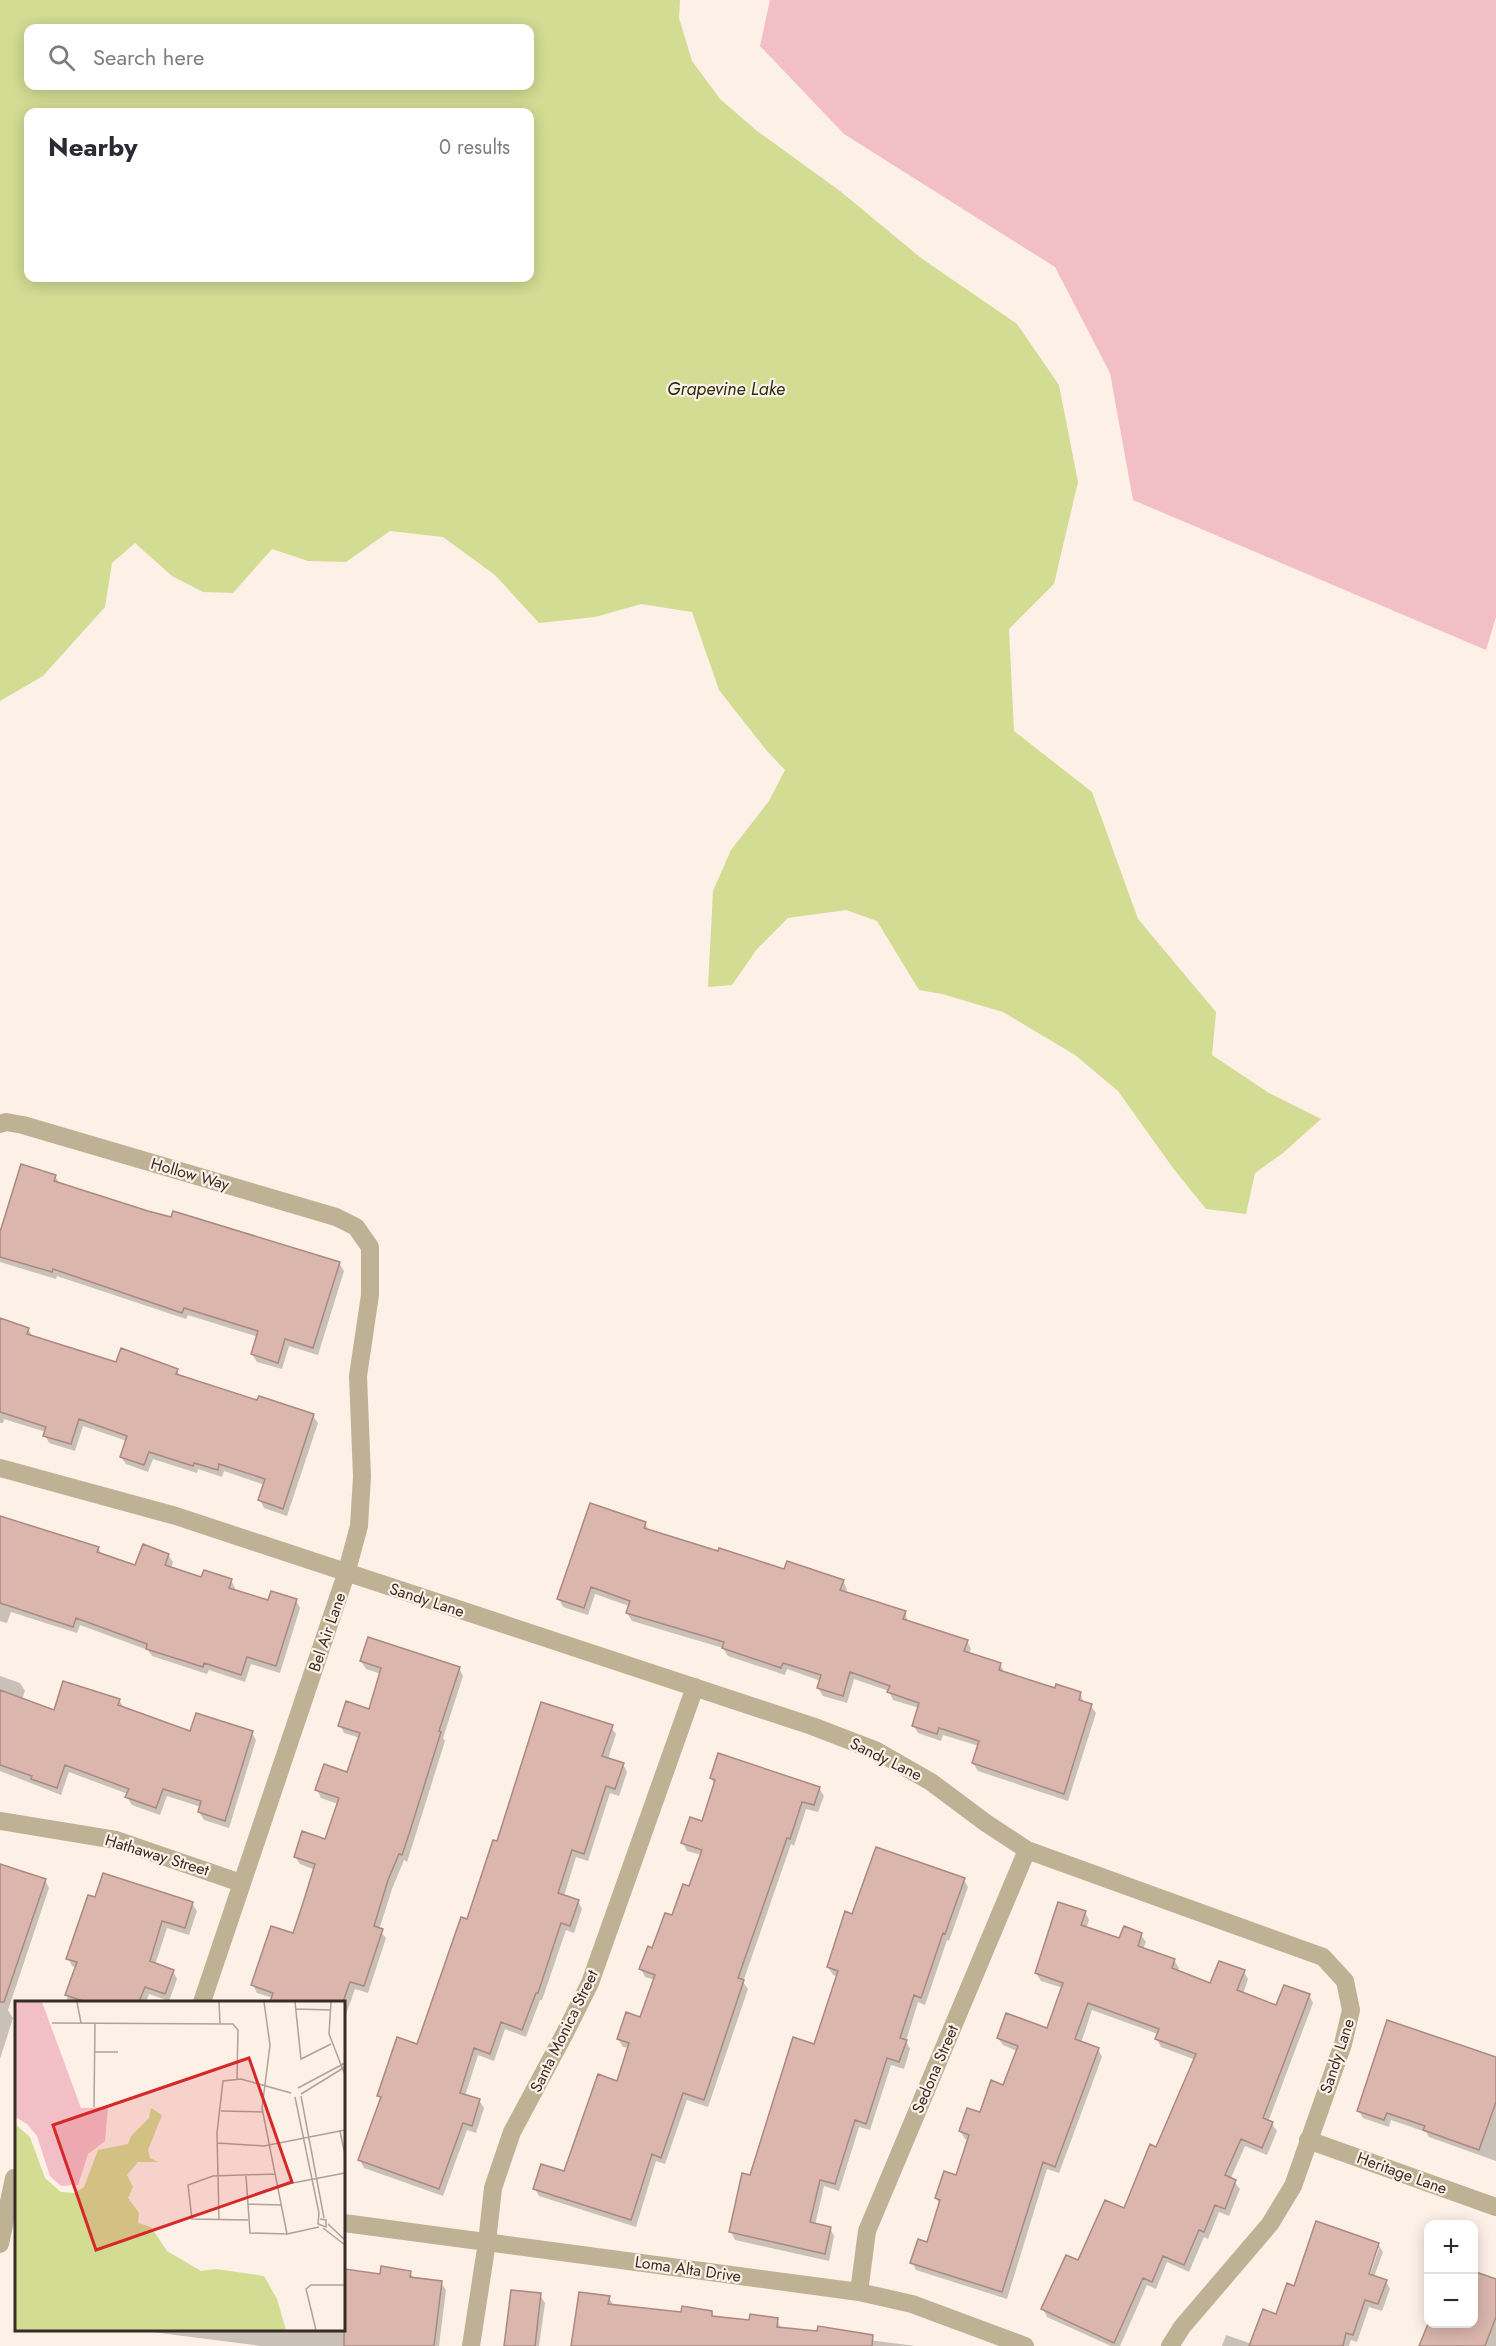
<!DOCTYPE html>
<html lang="en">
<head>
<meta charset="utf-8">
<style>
	:root { --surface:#fff; --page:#f7f7f7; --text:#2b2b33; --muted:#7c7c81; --line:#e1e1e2 }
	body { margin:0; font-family:Jost,sans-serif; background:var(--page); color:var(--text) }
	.controls { position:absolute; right:18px; bottom:18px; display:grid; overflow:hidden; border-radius:12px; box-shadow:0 3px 15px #0003 }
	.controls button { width:54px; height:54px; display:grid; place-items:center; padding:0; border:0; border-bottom:2px solid var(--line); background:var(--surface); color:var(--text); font:30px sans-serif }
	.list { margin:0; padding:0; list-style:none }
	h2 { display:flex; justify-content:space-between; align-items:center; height:78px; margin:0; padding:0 24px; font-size:26px }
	h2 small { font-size:20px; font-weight:400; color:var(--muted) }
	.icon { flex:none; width:33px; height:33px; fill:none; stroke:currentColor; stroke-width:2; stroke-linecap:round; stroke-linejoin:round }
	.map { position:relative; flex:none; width:1496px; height:2346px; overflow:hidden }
	.search { position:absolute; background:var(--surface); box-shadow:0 3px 15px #0003; left:24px; top:24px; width:510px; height:66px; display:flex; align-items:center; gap:15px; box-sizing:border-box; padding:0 21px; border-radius:12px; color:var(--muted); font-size:22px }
	.panel { position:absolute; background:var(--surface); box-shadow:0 3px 15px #0003; left:24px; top:108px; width:510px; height:174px; border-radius:12px }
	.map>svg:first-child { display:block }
</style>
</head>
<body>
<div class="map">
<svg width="1496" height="2346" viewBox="0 0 1496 2346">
	<rect width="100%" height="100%" fill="#fcf0e7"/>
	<path fill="#f3bfc7" d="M 770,0 L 1496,0 L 1496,617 L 1486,650 L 1133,500 L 1110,373 L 1055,267 L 844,134 L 760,46 Z"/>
	<path fill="#d2dc93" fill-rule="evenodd" d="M 0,0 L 680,0 L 679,18 L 692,61 L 720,99 L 757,131 L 840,191 L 921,258 L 1017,324 L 1059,385 L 1078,482 L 1054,584 L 1009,629 L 1014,731 L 1092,792 L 1138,919 L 1216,1012 L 1212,1055 L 1269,1093 L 1321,1119 L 1283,1153 L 1255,1173 L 1246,1214 L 1206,1209 L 1173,1168 L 1118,1091 L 1075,1055 L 1003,1012 L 942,994 L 919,990 L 877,921 L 846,910 L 788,918 L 757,949 L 732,985 L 708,987 L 713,891 L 731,850 L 769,801 L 785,770 L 767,751 L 719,690 L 692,612 L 641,604 L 595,617 L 539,623 L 495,575 L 443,537 L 390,531 L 346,562 L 308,561 L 272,549 L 233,593 L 203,592 L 172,576 L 135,543 L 112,563 L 105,607 L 43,676 L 0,701 ZM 28,28 L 530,28 L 530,86 L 28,86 ZM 28,112 L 530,112 L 530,278 L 28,278 Z"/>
	<path fill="#0003" fill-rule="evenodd" d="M 55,1176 L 60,1184 L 148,1213 L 339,1263 L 344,1271 L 318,1355 L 289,1346 L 282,1369 L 257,1362 L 252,1354 L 258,1337 L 188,1315 L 186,1319 L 57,1276 L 56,1279 L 0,1262 L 0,1237 Z
		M 0,1319 L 28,1329 L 33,1337 L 117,1364 L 177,1371 L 181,1377 L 258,1402 L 313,1416 L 318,1423 L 287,1516 L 264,1508 L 260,1500 L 265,1485 L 224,1471 L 222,1477 L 198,1469 L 197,1473 L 153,1459 L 148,1472 L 126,1464 L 121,1457 L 127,1441 L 83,1426 L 75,1451 L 49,1443 L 45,1435 L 46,1432 L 4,1419 L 3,1423 L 0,1423 Z
		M 0,1517 L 98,1548 L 102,1555 L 136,1567 L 168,1555 L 173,1562 L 171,1569 L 202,1579 L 231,1580 L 235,1588 L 234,1591 L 269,1602 L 296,1600 L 300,1608 L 280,1673 L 251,1664 L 245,1682 L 209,1670 L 207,1674 L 152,1656 L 148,1650 L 80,1625 L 77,1633 L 11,1612 L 7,1623 L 0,1621 Z
		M 645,1523 L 650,1532 L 785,1571 L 843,1581 L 847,1589 L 846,1593 L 905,1612 L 908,1622 L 967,1641 L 971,1649 L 969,1654 L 1000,1664 L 1004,1672 L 1056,1690 L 1080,1693 L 1084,1703 L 1091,1706 L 1096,1713 L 1068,1801 L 978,1771 L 973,1763 L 979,1746 L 943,1735 L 941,1741 L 918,1733 L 913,1725 L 919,1708 L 893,1700 L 889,1691 L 854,1679 L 847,1703 L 823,1696 L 818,1688 L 821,1681 L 787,1669 L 785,1675 L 728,1656 L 723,1648 L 632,1621 L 627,1613 L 629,1606 L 595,1594 L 588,1615 L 563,1607 L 559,1599 Z
		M 361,1661 L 459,1668 L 463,1676 L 443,1738 L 445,1741 L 414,1840 L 407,1862 L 404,1860 L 392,1889 L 379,1930 L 386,1938 L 368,1993 L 355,1989 L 344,2020 L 344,2002 L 271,2002 L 273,1998 L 257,1993 L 253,1985 L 294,1935 L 315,1870 L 300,1864 L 295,1857 L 326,1841 L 338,1804 L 321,1798 L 317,1790 L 348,1774 L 360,1738 L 344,1733 L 340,1725 L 370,1711 L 381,1674 L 366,1669 Z
		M 0,1676 L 20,1683 L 25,1691 L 22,1699 L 55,1712 L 119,1700 L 124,1708 L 191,1733 L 252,1733 L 256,1740 L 229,1828 L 204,1820 L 199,1812 L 201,1807 L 167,1796 L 160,1815 L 132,1805 L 127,1797 L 128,1794 L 69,1772 L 61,1795 L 0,1771 Z
		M 611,1727 L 616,1734 L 608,1759 L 623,1764 L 627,1772 L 619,1796 L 610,1793 L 588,1861 L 576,1857 L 564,1896 L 578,1901 L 582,1909 L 574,1933 L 566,1930 L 542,2000 L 540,2000 L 526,2037 L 505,2029 L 494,2061 L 478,2055 L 465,2096 L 479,2100 L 484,2108 L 476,2133 L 467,2130 L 443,2196 L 364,2168 L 360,2160 L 381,2100 L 379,2096 L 418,2046 L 498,1843 Z
		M 711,1778 L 819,1788 L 824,1796 L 818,1812 L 806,1809 L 794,1846 L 791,1844 L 743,1982 L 748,1989 L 708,2107 L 687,2100 L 665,2164 L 656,2161 L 636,2227 L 539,2196 L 535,2189 L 564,2173 L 618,2082 L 629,2048 L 623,2047 L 618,2039 L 641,2019 L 655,1980 L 645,1977 L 641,1969 L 690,1888 L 702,1855 L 687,1851 L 683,1843 L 703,1822 L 715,1785 Z
		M 0,1866 L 45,1880 L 49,1888 L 8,2010 L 13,2018 L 0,2059 Z
		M 964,1880 L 968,1887 L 949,1941 L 947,1940 L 925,2005 L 918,2002 L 906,2041 L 910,2049 L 904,2069 L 891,2065 L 870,2130 L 859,2127 L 839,2191 L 824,2186 L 815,2225 L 830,2228 L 834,2236 L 829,2261 L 735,2240 L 731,2232 L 751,2176 L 815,2046 L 837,1976 L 833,1975 L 828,1967 L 853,1916 Z
		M 192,1903 L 197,1911 L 189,1935 L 167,1928 L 155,1965 L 173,1971 L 177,1979 L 169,2001 L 149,1994 L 146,2002 L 66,2002 L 77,1968 L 72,1966 L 68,1958 Z
		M 1085,1912 L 1089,1920 L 1086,1929 L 1120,1940 L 1141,1935 L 1146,1942 L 1143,1949 L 1174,1960 L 1179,1968 L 1177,1972 L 1211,1985 L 1244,1972 L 1248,1979 L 1243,1994 L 1277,2007 L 1309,1995 L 1313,2003 L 1268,2122 L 1272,2124 L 1277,2131 L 1267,2155 L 1245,2146 L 1231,2178 L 1240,2189 L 1229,2216 L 1219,2212 L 1208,2239 L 1204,2237 L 1189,2272 L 1167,2262 L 1156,2289 L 1147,2285 L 1120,2346 L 1111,2346 L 1047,2317 L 1043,2309 L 1078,2262 L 1125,2210 L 1157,2149 L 1196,2060 L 1161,2047 L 1157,2039 L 1158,2034 L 1092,2010 L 1081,2043 L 1098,2049 L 1102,2057 L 1059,2173 L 1047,2169 L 1007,2299 L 916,2270 L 912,2262 L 928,2244 L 940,2205 L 936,2198 L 957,2177 L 969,2140 L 965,2139 L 960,2131 L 981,2114 L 1004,2087 L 1017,2051 L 1003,2045 L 998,2038 L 1048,2030 L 1063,1988 L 1041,1981 L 1036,1973 Z
		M 1496,2059 L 1496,2161 L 1429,2137 L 1426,2132 L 1391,2120 L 1389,2127 L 1363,2118 L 1359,2111 Z
		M 1378,2244 L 1383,2252 L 1374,2277 L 1386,2281 L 1390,2289 L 1382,2311 L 1369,2307 L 1357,2342 L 1351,2340 L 1349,2346 L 1222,2346 L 1226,2335 L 1252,2344 L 1276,2316 L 1295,2288 ZM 1376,2248 L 1379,2248 L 1368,2281 L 1365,2280 Z
		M 1474,2268 L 1477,2273 L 1496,2280 L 1496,2346 L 1423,2346 L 1429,2324 L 1474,2324 Z
		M 344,2270 L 381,2275 L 410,2272 L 414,2279 L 441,2283 L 446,2290 L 439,2346 L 261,2346 L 136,2330 L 344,2330 Z
		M 540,2295 L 545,2303 L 539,2346 L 505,2346 Z
		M 609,2298 L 614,2306 L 682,2314 L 711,2312 L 715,2318 L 750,2322 L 777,2319 L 781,2329 L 916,2346 L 573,2346 Z"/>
	<path fill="#dab6ac" stroke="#ab8980" stroke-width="1.5" d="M 21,1164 L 56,1175 L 54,1181 L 148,1211 L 171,1217 L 173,1211 L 340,1262 L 313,1348 L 285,1339 L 278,1363 L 251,1354 L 258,1331 L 184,1308 L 182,1313 L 53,1269 L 52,1272 L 0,1257 L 0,1232 Z
		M 0,1318 L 29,1328 L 27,1334 L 116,1362 L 121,1348 L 178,1369 L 176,1374 L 257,1400 L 259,1396 L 314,1414 L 283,1509 L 258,1500 L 265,1479 L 219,1464 L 218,1470 L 194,1463 L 193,1466 L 149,1452 L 144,1465 L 120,1457 L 127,1436 L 79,1419 L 71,1444 L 43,1436 L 46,1427 L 0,1412 Z
		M 590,1503 L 646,1522 L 644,1528 L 718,1551 L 719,1548 L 784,1569 L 787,1561 L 844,1580 L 840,1590 L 906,1611 L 903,1619 L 968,1640 L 964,1651 L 1001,1663 L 999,1670 L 1055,1688 L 1056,1684 L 1081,1692 L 1079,1700 L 1092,1704 L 1064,1794 L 972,1763 L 979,1741 L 939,1728 L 937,1734 L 912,1726 L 919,1703 L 887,1692 L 890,1686 L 850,1672 L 843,1696 L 817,1688 L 821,1675 L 783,1663 L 781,1668 L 722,1648 L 724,1642 L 626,1613 L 630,1601 L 591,1587 L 584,1608 L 557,1599 Z
		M 0,1516 L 99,1547 L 97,1552 L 135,1565 L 143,1544 L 169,1554 L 165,1565 L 201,1577 L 204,1570 L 232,1579 L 229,1588 L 268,1600 L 271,1591 L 297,1599 L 276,1666 L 247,1657 L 241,1675 L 204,1663 L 203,1667 L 146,1649 L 147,1644 L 76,1618 L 73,1627 L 0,1603 Z
		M 368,1637 L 460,1667 L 439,1731 L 441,1732 L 410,1831 L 402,1855 L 399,1854 L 388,1880 L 374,1926 L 383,1929 L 364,1986 L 350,1982 L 343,2002 L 270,2002 L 273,1993 L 251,1985 L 271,1926 L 293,1933 L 303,1903 L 315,1864 L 294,1857 L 302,1831 L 325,1839 L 339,1798 L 315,1790 L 324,1764 L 347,1772 L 360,1733 L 338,1726 L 346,1701 L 369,1709 L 381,1668 L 360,1661 Z
		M 63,1681 L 120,1699 L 118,1705 L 190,1731 L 196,1713 L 253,1731 L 225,1821 L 198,1812 L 201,1801 L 163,1789 L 156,1808 L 125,1797 L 129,1789 L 65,1765 L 57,1788 L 31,1779 L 32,1776 L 0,1765 L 0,1690 L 54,1710 Z
		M 541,1702 L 613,1725 L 602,1756 L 624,1763 L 615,1789 L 606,1786 L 584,1854 L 572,1850 L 558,1893 L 579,1900 L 570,1926 L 561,1923 L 538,1993 L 536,1993 L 522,2030 L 501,2022 L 490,2054 L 474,2048 L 460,2093 L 480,2099 L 472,2126 L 463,2123 L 439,2189 L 358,2160 L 381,2097 L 377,2096 L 397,2037 L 417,2044 L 461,1917 L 467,1919 L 493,1840 L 497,1841 Z
		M 718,1753 L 820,1787 L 814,1805 L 802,1802 L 790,1839 L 787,1838 L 738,1978 L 744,1980 L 704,2100 L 683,2093 L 661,2158 L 652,2154 L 631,2220 L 533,2189 L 541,2164 L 564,2171 L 598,2074 L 617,2081 L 629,2043 L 617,2039 L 626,2012 L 640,2017 L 655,1975 L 639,1969 L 648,1946 L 652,1948 L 665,1913 L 672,1915 L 683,1884 L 689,1886 L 702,1850 L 681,1843 L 690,1817 L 702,1821 L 715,1780 L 710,1778 Z
		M 876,1847 L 965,1878 L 945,1934 L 943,1933 L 921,1998 L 914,1995 L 900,2038 L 907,2040 L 899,2062 L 887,2058 L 866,2124 L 855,2120 L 835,2184 L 820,2180 L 810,2222 L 831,2227 L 825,2254 L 729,2232 L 742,2173 L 750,2175 L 793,2037 L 814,2044 L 838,1971 L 827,1967 L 845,1911 L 852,1914 Z
		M 0,1864 L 46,1879 L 4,2002 L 0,2002 Z
		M 103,1873 L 193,1902 L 185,1928 L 162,1921 L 150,1961 L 174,1970 L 165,1994 L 145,1987 L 139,2002 L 86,2002 L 65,1995 L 77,1962 L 66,1959 L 88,1895 L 95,1897 Z
		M 1058,1902 L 1086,1911 L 1081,1925 L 1119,1938 L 1124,1926 L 1142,1933 L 1138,1946 L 1175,1959 L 1172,1968 L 1210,1983 L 1219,1961 L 1245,1970 L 1237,1990 L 1276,2005 L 1284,1985 L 1310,1994 L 1263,2118 L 1273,2122 L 1262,2148 L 1241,2139 L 1225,2175 L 1236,2180 L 1225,2209 L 1215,2205 L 1204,2232 L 1199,2230 L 1184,2265 L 1163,2256 L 1152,2282 L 1143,2278 L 1114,2343 L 1041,2309 L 1066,2255 L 1078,2260 L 1105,2200 L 1124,2208 L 1150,2144 L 1156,2147 L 1196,2054 L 1155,2039 L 1159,2029 L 1088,2003 L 1075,2039 L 1099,2048 L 1055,2167 L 1043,2162 L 1002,2292 L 910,2263 L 918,2239 L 927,2242 L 940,2200 L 935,2198 L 944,2171 L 956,2175 L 969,2135 L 959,2131 L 967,2108 L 980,2112 L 991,2080 L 1003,2085 L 1018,2046 L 997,2038 L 1006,2013 L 1047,2028 L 1063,1983 L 1035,1973 Z
		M 1387,2020 L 1496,2057 L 1496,2102 L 1479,2150 L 1423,2130 L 1425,2126 L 1387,2113 L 1384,2120 L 1357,2111 Z
		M 1316,2221 L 1379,2243 L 1369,2274 L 1387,2280 L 1378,2304 L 1365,2300 L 1353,2335 L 1346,2333 L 1343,2346 L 1249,2346 L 1263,2309 L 1276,2314 L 1287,2283 L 1294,2286 Z
		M 381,2266 L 411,2271 L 410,2277 L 442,2281 L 434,2346 L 344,2346 L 345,2269 L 380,2274 Z
		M 1473,2271 L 1496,2279 L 1496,2317 L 1485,2346 L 1419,2346 L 1428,2324 L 1473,2324 Z
		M 511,2290 L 541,2293 L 535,2346 L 504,2346 Z
		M 579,2292 L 610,2296 L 608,2304 L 681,2312 L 682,2306 L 712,2311 L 712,2316 L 749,2320 L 750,2314 L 778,2318 L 777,2327 L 817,2331 L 818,2326 L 873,2335 L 872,2346 L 571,2346 Z"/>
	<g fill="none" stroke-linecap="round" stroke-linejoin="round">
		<path stroke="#beb194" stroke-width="18" d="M 0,1124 L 6,1122 L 23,1125 L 336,1217 L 356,1227 L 370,1247 L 370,1295 L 358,1376 L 362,1477 L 359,1526 L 346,1574 L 202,2002
			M 0,1468 L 176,1516 L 812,1726 L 877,1751 L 931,1782 L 986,1823 L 1027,1850 L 1323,1957 L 1345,1981 L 1351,2010 L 1343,2044 L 1293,2186 L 1270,2224 L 1182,2327 L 1170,2346
			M 0,1821 L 116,1840 L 241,1883
			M 1308,2140 L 1496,2207
			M 344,2223 L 859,2292 L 912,2304 L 1025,2346
			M 0,2244 L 14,2178
			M 859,2292 L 867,2231 L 1027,1850
			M 471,2346 L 487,2242 L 493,2188 L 512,2132 L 565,2033 L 590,1983 L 695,1687"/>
	</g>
	<g text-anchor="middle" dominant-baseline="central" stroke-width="4.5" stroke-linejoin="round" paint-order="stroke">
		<g font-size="16" fill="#382d24" stroke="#fcf0e7">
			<text transform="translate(190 1174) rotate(16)">Hollow Way</text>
			<text transform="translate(427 1600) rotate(18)">Sandy Lane</text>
			<text transform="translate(327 1632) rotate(-71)">Bel Air Lane</text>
			<text transform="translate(886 1759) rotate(26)">Sandy Lane</text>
			<text transform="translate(157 1855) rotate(17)">Hathaway Street</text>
			<text transform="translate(564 2031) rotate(-64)">Santa Monica Street</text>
			<text transform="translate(1337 2056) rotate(-72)">Sandy Lane</text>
			<text transform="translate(935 2069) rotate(-67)">Sedona Street</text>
			<text transform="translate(1402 2173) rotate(20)">Heritage Lane</text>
			<text transform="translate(688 2269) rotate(8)">Loma Alta Drive</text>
		</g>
		<g font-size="18" font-style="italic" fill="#2a2e0e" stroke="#fcf0e7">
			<text x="726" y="389">Grapevine Lake</text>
		</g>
	</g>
	<g transform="translate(15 2001)">
		<rect width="330" height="330" fill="#fcf0e7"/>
		<path d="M 0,1 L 27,1 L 66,107 L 93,106 L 90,140 L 73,153 L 63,184 L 46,185 L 35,175 L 22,135 L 12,123 L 0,116 Z" fill="#f3bfc7"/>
		<path d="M 136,107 L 147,114 L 133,149 L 135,157 L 143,161 L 123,161 L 112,174 L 118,186 L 113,197 L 124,212 L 123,222 L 136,226 L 152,250 L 186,270 L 201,268 L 249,275 L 262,298 L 271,329 L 0,329 L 0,123 L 15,136 L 30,177 L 46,191 L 60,192 L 69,186 L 83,149 L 113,143 L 116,135 L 134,117 Z" fill="#d2dc93"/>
		<path fill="none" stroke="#aea299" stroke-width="1.5" d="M 62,1 L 66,22M 204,1 L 205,22M 249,1 L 255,44 L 247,107 L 272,233M 280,1 L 286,58 L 316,43M 316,1 L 314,33 L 330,74M 281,8 L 316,9M 37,22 L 218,23 L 223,29 L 222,78M 80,51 L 103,51M 283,87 L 330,62M 286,93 L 330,66M 286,95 L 309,217M 280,96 L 304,212 L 303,223 L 311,226 L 311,219 L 305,218M 79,106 L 80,22M 206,110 L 248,111M 325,130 L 330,154M 202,142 L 249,145 L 330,129M 231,175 L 235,232 L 272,233 L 304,226M 262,185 L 330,172M 233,203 L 266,204M 204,218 L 202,132 L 208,80 L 226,78 L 276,92M 233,219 L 177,218 L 173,184 L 198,175 L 260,173M 313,223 L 330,239M 308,227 L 330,244M 301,329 L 291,288 L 296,284 L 330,284"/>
		<path fill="#d62828" fill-opacity="0.15" stroke="#d62828" stroke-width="3" d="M 234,57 L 277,181 L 81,249 L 38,124 Z"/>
		<rect width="330" height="330" fill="none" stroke="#382d24" stroke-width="3"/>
	</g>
</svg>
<div class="controls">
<button>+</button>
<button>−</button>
</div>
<div class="search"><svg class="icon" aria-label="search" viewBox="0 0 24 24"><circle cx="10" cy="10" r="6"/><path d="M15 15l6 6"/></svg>Search here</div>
<section class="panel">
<h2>Nearby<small>0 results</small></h2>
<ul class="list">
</ul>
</section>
</div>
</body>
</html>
